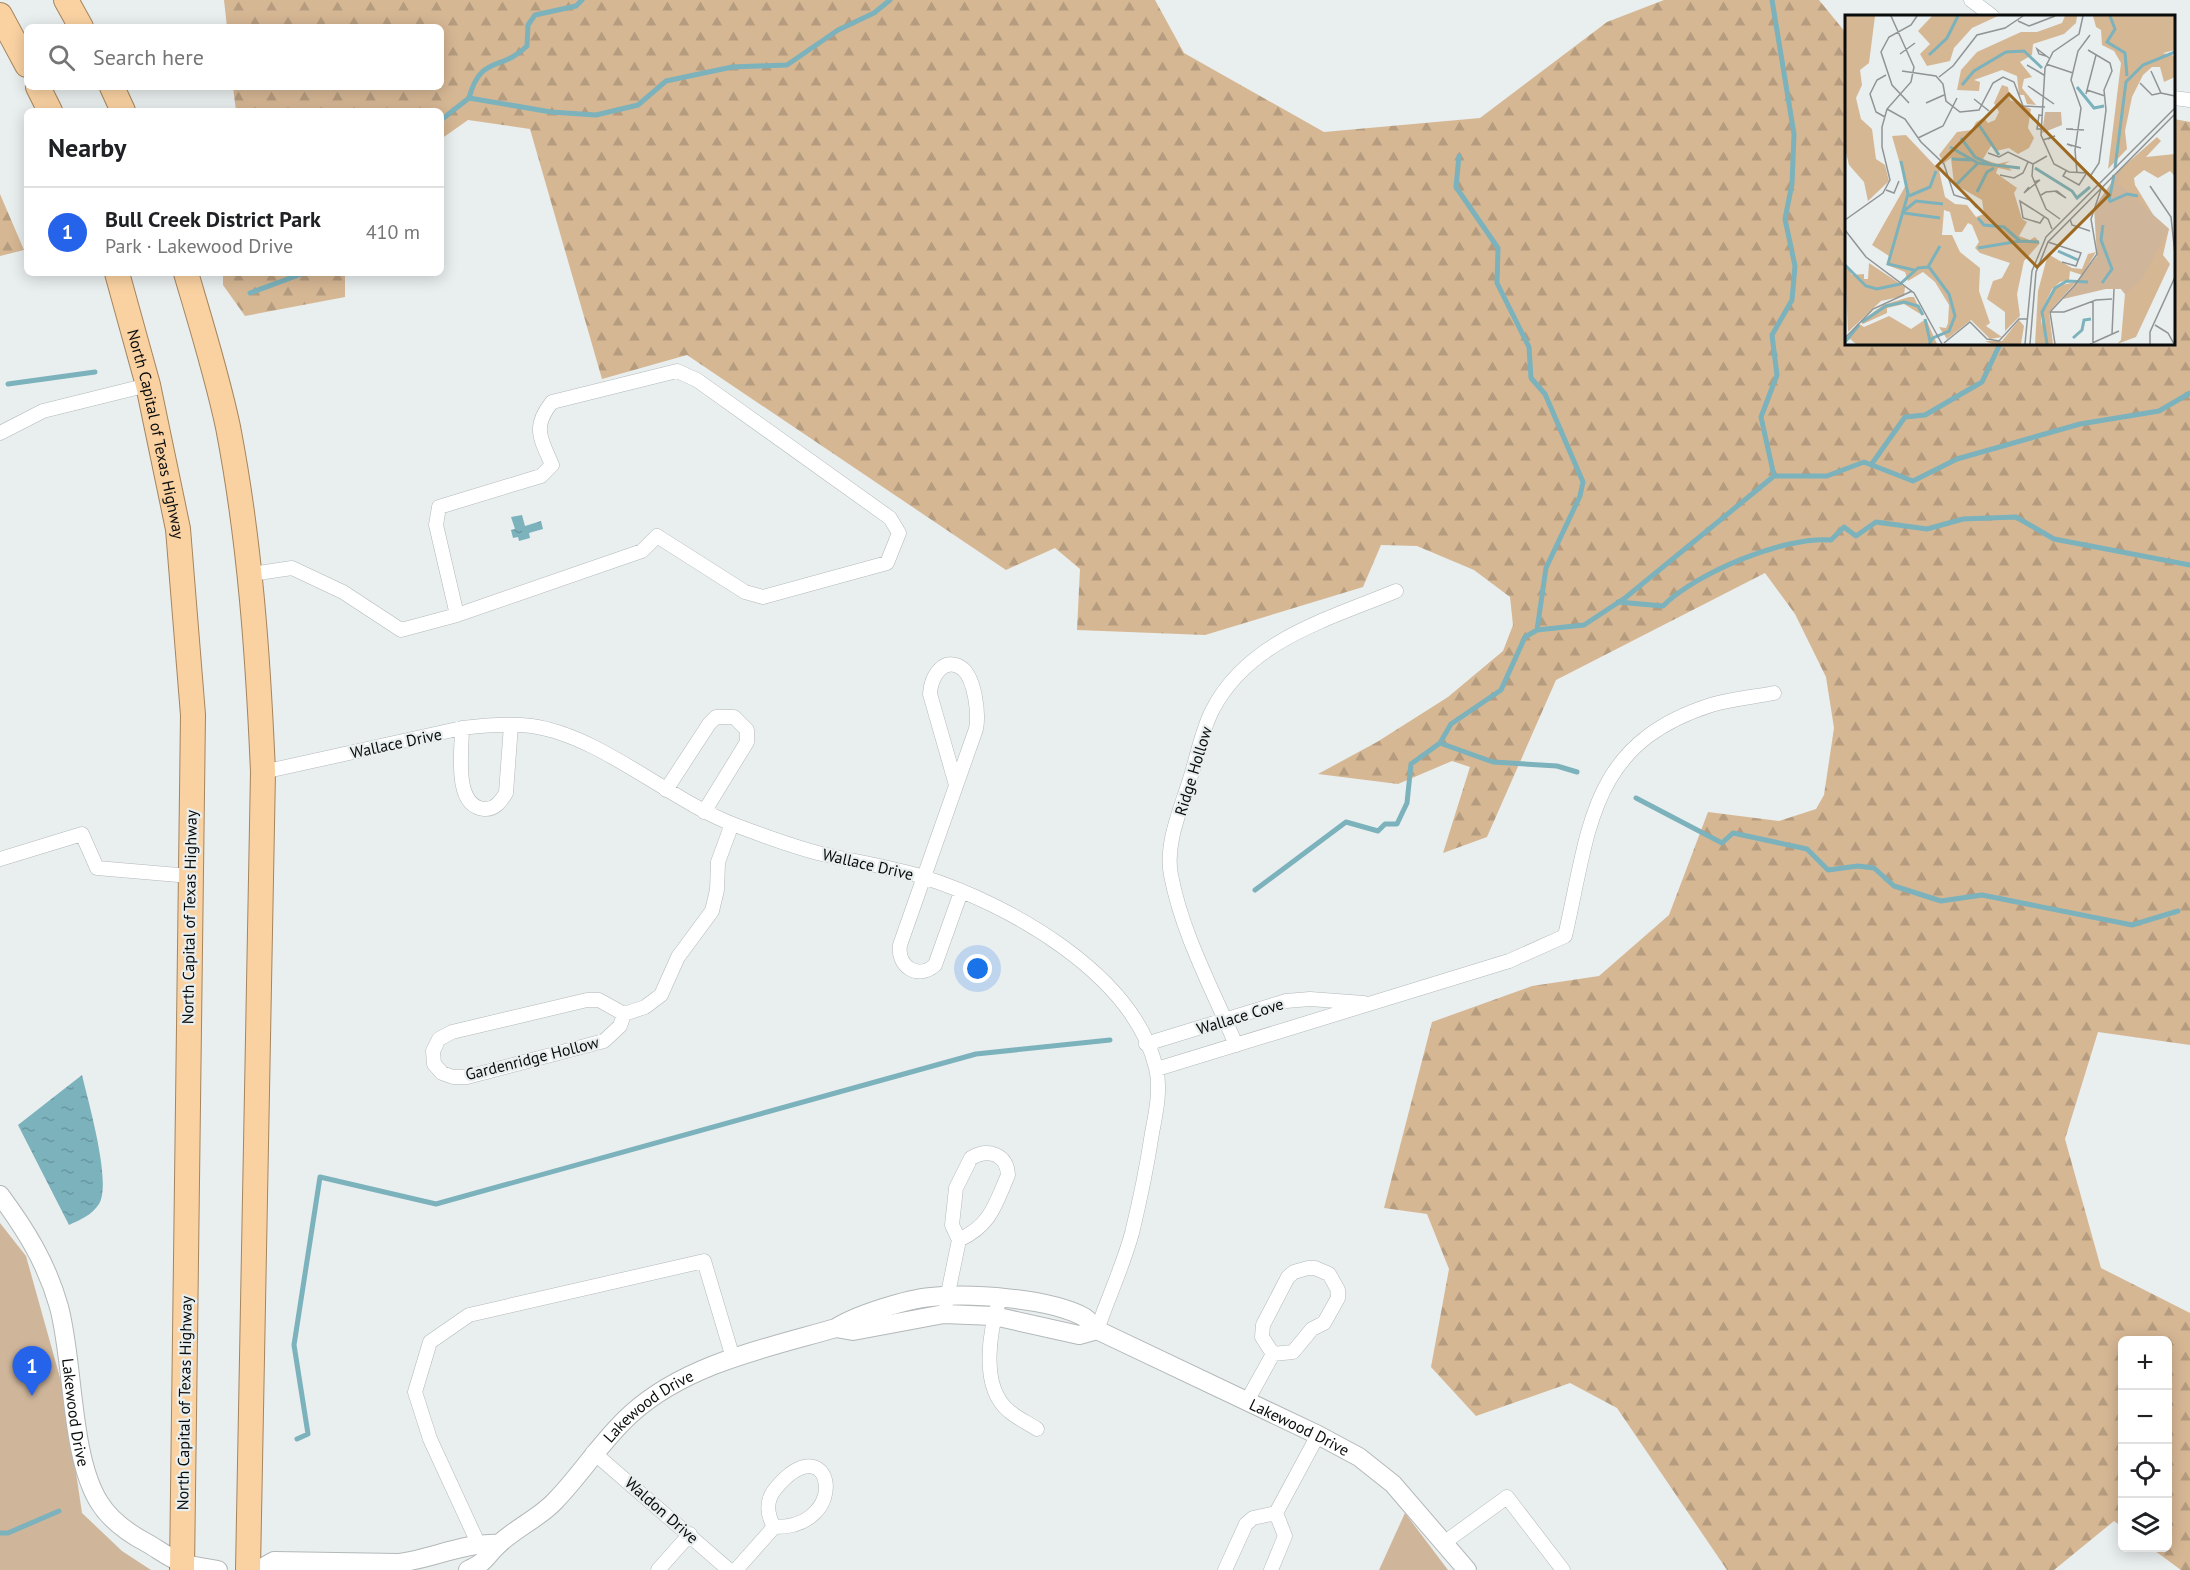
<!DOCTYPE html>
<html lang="en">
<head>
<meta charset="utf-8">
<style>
	:root { --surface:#fff; --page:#f2f2f2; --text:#202124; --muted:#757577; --line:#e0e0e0; --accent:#2563eb }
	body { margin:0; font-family:"PT Sans",sans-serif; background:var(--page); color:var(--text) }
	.controls { position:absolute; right:18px; bottom:18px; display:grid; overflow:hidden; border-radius:9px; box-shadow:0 3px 15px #0003 }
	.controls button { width:54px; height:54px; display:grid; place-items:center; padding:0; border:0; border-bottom:2px solid var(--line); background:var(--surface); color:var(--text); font:30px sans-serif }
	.you { position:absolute; left:978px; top:969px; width:21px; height:21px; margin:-15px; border:4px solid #fff; border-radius:50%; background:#1a73e8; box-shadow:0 0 0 9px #1a73e833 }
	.badge { display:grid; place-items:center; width:39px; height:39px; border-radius:50%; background:var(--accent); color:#fff; font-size:20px; font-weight:700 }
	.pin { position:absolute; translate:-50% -50px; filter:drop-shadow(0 2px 3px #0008) }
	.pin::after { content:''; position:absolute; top:32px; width:21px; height:18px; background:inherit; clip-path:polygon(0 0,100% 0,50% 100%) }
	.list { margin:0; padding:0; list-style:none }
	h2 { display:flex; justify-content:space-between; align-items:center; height:78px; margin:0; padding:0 24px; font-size:26px }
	h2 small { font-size:20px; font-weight:400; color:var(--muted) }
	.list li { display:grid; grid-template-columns:39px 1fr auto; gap:18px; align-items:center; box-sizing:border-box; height:90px; padding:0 24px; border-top:2px solid var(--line) }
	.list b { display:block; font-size:22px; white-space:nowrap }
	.list p { margin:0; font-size:20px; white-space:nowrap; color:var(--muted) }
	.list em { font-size:20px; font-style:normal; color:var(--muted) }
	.icon { flex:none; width:33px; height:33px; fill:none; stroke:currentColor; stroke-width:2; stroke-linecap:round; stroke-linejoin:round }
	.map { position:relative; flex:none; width:2190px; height:1570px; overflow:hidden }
	.search { position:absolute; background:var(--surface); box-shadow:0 3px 15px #0003; left:24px; top:24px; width:420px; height:66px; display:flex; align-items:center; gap:15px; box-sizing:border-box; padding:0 21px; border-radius:9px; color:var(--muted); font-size:22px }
	.panel { position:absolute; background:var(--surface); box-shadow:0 3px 15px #0003; left:24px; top:108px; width:420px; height:168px; border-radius:9px }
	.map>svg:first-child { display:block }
</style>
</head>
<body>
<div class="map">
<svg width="2190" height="1570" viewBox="0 0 2190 1570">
	<defs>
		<pattern id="forest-firs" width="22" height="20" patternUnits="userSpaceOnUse" patternTransform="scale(1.5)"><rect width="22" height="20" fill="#d6b794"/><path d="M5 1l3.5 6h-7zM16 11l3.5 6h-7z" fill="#b69c7e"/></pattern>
		<pattern id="water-ripples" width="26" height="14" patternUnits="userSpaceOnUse" patternTransform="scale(1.5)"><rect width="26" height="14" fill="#7bb2bc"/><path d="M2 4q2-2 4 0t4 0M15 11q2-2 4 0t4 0" fill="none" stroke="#6998a0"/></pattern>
	</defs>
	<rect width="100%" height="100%" fill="#e9eeef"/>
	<path fill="url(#forest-firs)" d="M 224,0 L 1155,0 L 1184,53 L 1324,132 L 1480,118 L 1607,22 L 1664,0 L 1819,0 L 1846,33 L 1846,344 L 2174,344 L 2174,119 L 2190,122 L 2190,1045 L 2098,1032 L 2065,1139 L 2101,1268 L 2190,1313 L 2190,1570 L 2181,1570 L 2151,1548 L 2168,1548 L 2168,1340 L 2122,1340 L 2122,1527 L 2114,1521 L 2054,1570 L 1727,1570 L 1617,1408 L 1570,1383 L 1476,1416 L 1431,1367 L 1449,1269 L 1427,1214 L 1384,1208 L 1432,1022 L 1532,986 L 1599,976 L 1669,915 L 1708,812 L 1779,821 L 1816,809 L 1824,795 L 1834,728 L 1826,677 L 1795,614 L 1765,573 L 1556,680 L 1487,837 L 1443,853 L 1470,767 L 1452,761 L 1398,784 L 1318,774 L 1377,742 L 1448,697 L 1503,651 L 1513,625 L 1510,597 L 1474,570 L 1417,546 L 1381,545 L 1363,587 L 1205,635 L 1077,630 L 1080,569 L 1055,548 L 1006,570 L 687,355 L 602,379 L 530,129 L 468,120 L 441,139 L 441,111 L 236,111 L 233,87 L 441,87 L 441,27 L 227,27 Z
		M 0,194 L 24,250 L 0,256 Z
		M 223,273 L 345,273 L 345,297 L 245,316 L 223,285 Z"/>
	<path fill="#cfb69b" d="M 0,1223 L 26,1256 L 64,1392 L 82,1513 L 122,1551 L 151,1570 L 0,1570 Z
		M 1405,1513 L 1448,1570 L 1379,1570 Z"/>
	<path fill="url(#water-ripples)" d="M 522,515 L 525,526 L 541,521 L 543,529 L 529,533 L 530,538 L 519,541 L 518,537 L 513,538 L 511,530 L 515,529 L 511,517 Z
		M 82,1075 C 88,1101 112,1183 99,1204 C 92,1215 80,1220 69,1225 L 18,1125 Z"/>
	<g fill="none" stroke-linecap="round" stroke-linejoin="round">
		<path stroke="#7bb2bc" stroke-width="5" d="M 1772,0 L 1794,134 L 1792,184 L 1785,219 L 1795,266 L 1792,300 L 1772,335 L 1777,375 L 1761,417 L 1774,476
			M 469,98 C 481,54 501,72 527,46 L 528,25 L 535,15 L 576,6 L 582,0
			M 441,120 L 469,98 L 551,112 L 596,115 L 638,105 L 666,81 L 732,67 L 787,65 L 838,30 L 874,13 L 890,0
			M 1459,156 L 1456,187 L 1498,248 L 1497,283 L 1529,347 L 1531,378 L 1545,394 L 1583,482 L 1580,496 L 1546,568 L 1537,630
			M 250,293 L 304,273
			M 8,384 L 95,372
			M 1871,465 L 1905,417 L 1925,415 L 1982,382 L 2000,344
			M 1618,602 L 1663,606 C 1696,573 1784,536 1831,540 L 1844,527 L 1856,536 L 1876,522 L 1927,529 L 1963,519 L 2016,517 L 2054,539 L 2190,565
			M 1440,743 L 1493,762 L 1557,766 L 1577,772
			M 1636,798 L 1722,843 L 1733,833 L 1807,849 L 1828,870 L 1858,866 L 1874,868 L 1894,886 L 1941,901 L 1982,895 L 2132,925 L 2178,911
			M 1255,890 L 1346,822 L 1378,831 L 1385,824 L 1397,824 L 1407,803 L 1411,764 L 1440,743 L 1451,724 L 1501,690 L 1525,637 L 1537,630 L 1584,625 L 1625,598 L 1774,476 L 1827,476 L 1864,462 L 1913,481 L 1957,459 L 2080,424 L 2159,411 L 2190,393
			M 297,1439 L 308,1434 L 294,1345 L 320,1177 L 436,1204 L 976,1054 L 1110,1040
			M 0,1533 L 8,1533 L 59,1511"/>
		<g stroke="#b3b8b9" stroke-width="15">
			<path id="minor" d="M 1971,0 L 1992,16
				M 2174,98 L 2190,100
				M 0,433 L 43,411 L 148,385
				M 251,574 L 292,568 L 343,592 L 401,630 L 457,615 L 642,551 L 657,536 L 745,592 L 763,597 L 887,563 L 899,533 L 890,518 L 697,380 L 677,371 L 552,402 C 532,427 540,437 552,465 L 541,476 L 439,507 L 436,525 L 457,615
				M 462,728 C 462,750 453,806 484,809 C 495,810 501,801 506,793 L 511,725
				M 263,772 L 462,728 C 486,725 508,723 532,726 C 601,736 669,800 735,825 C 764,836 793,847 822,854 C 856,862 890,867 923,877 C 1009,904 1134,974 1156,1068 C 1161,1088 1156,1113 1152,1133 C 1147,1166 1140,1200 1132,1233 C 1123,1266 1108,1298 1097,1330
				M 956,785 L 930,694 C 930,678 944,654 963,669 C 975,680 979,714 976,729 L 900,945 C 897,967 918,980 935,965 L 961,892
				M 666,790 L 709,724 L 716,717 L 734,717 L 747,730 L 747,742 L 704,812
				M 0,859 L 82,834 L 97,868 L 190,876
				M 624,1014 L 620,1026 L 604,1041 L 467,1077 L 453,1077 L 442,1073 L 434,1064 L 433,1051 L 439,1039 L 452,1032 L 587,1000 L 599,1000 L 624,1014 L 645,1007 L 661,995 L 678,957 L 712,911 L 717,890 L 718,862 L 732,824
				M 1146,1044 L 1286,1001 L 1310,999 L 1364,1003
				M 1236,1045 C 1213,990 1182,934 1171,875 C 1165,845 1180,811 1189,782 C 1197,759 1201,731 1213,709 C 1249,640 1329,619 1396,591
				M 1157,1069 L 1509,961 L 1565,936 C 1590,828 1589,744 1711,705 C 1731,699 1754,697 1774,693
				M 1308,1268 L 1315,1268 L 1329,1274 L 1338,1290 L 1338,1298 L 1324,1323 L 1312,1329 L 1293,1352 L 1273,1354 L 1262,1337 L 1263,1325 L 1288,1277 L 1294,1272 Z
				M 1000,1298 C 990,1329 979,1386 1009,1411 C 1017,1418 1028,1423 1037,1429
				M 946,1303 L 959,1240 L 952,1225 L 956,1188 L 971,1158 C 988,1148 1007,1154 1008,1175 C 995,1205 991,1225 959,1240
				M 1247,1401 L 1273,1354
				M 593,1452 L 729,1570
				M 1445,1542 L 1507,1497 L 1563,1570
				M 478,1543 L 430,1439 L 415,1392 L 430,1342 L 469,1315 L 704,1261 L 733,1358
				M 658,1570 L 690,1534
				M 736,1570 L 774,1527 C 853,1528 832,1422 776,1488 C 765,1501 767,1514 774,1527
				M 1225,1570 L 1246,1524 L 1253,1518 L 1276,1513 L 1318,1435
				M 1271,1570 L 1285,1536 L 1276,1513"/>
		</g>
		<g stroke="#b3b8b9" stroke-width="20">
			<g id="tertiary">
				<path id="s1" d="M 0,1195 C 26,1230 47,1264 59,1307 C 74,1363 70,1455 99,1502 C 110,1520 128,1533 147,1543 C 158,1549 170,1559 183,1563 C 194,1567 207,1568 218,1570"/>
				<path d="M 836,1328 L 853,1331 L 944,1314 L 994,1316 L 1079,1335 L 1097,1330"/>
				<path d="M 258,1570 L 274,1561 L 398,1563 C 432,1559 464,1542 499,1544"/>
				<path id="s2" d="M 468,1570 C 488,1561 484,1558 498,1545 C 515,1528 540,1518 556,1500 C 583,1472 602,1440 631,1414 C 686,1364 766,1348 836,1328 C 856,1315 907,1299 931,1297 C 971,1293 1048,1298 1084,1317 C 1089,1320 1093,1326 1097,1330 L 1318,1435 L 1359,1457 L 1393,1484 L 1467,1570"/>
			</g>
		</g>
		<g stroke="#a5855e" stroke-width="26">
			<g id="trunk">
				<path d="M 66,0 L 81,27"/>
				<path d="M 0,15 L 27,65"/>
				<path d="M 38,87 L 50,111"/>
				<path d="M 112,87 L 123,111"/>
				<path id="s3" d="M 117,273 L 148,385 L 178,529 L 193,715 L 182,1570"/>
				<path d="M 186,273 C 201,324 217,375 228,427 C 250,541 258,656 263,772 L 248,1570"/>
			</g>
		</g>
		<use href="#minor" stroke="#fff" stroke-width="14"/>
		<use href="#tertiary" stroke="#fff" stroke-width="18"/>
		<use href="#trunk" stroke="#fad2a2" stroke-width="24"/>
	</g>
	<g text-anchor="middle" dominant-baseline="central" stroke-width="4.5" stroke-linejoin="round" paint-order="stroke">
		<g font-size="16" fill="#0a0c0c" stroke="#e9eeef">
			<text stroke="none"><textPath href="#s3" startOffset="166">North Capital of Texas Highway</textPath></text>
			<text transform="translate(396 743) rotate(-12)">Wallace Drive</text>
			<text transform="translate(1193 771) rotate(-73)">Ridge Hollow</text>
			<text transform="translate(868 864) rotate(13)">Wallace Drive</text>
			<text transform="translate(189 917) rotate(-89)">North Capital of Texas Highway</text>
			<text transform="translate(1240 1016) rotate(-17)">Wallace Cove</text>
			<text transform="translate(532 1058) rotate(-14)">Gardenridge Hollow</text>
			<text transform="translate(184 1403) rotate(-89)">North Capital of Texas Highway</text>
			<text stroke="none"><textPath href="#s2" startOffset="246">Lakewood Drive</textPath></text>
			<text stroke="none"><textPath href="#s1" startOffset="234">Lakewood Drive</textPath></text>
			<text stroke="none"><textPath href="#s2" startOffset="951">Lakewood Drive</textPath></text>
			<text transform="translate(662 1510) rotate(41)">Waldon Drive</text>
		</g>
	</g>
	<g transform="translate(1845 15)">
		<rect width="330" height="330" fill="#e9eeef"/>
		<path d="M 0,1 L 30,1 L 24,48 L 15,55 L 17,70 L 11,83 L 16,104 L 27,114 L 31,144 L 40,150 L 44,166 L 23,186 L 19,167 L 4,150 L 0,133 ZM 87,1 L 153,1 L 127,13 L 109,33 L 105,46 L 82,51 L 75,39 L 85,29 L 73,16 ZM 220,1 L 232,1 L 231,8 L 219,19 L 188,29 L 187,40 L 175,47 L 187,62 L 179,64 L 177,73 L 191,90 L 182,89 L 179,80 L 174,80 L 172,61 L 157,55 L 129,65 L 135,67 L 134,76 L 112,75 L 116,55 L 132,37 L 176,17 L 192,17 L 217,8 ZM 248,1 L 330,1 L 330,35 L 318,38 L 330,41 L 330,62 L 319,67 L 315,52 L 307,52 L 298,60 L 287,82 L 280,116 L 282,134 L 263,154 L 276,48 L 269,36 L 257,30 L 256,15 L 251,12 ZM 157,70 L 163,72 L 165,85 L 186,94 L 183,113 L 189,123 L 184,133 L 173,139 L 164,133 L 151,136 L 146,131 L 138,144 L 152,149 L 165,146 L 160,149 L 167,156 L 153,153 L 151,158 L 172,173 L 169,178 L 177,204 L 182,207 L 174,221 L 185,225 L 190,222 L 195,228 L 179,246 L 172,279 L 175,301 L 160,316 L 160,297 L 142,284 L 148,266 L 157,263 L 165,248 L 135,238 L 130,233 L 134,227 L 127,210 L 123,208 L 117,217 L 110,217 L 105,197 L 99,195 L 97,220 L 107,220 L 115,237 L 135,253 L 134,276 L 145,308 L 141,311 L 157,322 L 145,324 L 126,305 L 102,324 L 94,312 L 101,313 L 103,308 L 104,290 L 90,267 L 78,257 L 63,266 L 60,257 L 42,250 L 44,241 L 27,230 L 61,170 L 47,121 L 61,120 L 94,155 L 100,182 L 110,189 L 122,190 L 131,202 L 139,199 L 137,185 L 109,169 L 106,143 L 99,148 L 94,140 L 112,117 L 127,115 L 131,107 L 139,103 L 143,108 L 150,105 L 154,97 L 149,88 ZM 312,122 L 316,126 L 301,142 L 330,139 L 330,161 L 325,156 L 313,163 L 299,155 L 289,163 L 290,170 L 309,201 L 324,214 L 318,240 L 325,249 L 291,322 L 272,329 L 276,325 L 280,279 L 276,274 L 252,274 L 218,284 L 250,269 L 271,158 ZM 251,237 L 237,260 L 225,256 L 224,265 L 215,267 L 207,274 L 196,297 L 196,311 L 199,292 L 212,271 L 231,267 L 204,297 L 208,329 L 190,329 L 193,276 L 203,239 L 227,253 L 237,254 L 243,239 ZM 24,248 L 60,272 L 59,281 L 36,286 L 3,317 L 0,249 L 7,260 L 19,259 L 19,264 L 23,264 ZM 64,282 L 69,282 L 77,300 L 59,289 L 42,293 L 42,298 L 18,309 L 15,307 L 38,290 ZM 44,301 L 66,314 L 81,304 L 92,329 L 11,329 L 5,324 L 0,328 L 13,308 L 19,312 ZM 174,305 L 179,311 L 176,329 L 147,329 L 140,326 L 157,326 Z" fill="#d6b794"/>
		<path d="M 200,97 L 216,97 L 217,110 L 197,118 ZM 277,152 L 273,168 L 324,214 L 297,264 L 280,279 L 276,274 L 265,273 L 218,284 L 252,241 L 249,193 Z" fill="#cfb69b"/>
		<path fill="none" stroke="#7bb2bc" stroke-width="3" d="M 265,1 L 270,14 L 262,27 L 280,38 L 282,61M 84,40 L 102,23 L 113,1M 117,70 L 129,56 L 161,37 L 179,36 L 197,53M 232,72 L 249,93 L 259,91M 134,110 L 154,140M 116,123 L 130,142 L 145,149M 105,132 L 133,148 L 175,153M 107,144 L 126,145M 56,146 L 63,179 L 43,249 L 69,255M 190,153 L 227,176 L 232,183 L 245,172M 270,153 L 281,67 L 298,50 L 330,37M 111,170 L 133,148M 132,177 L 142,157 L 149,153M 64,181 L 85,172 L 91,156M 264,186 L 269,160M 264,187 L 282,179 L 293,181M 59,196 L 71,186 L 98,189M 59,198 L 95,203M 133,203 L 139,210 L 159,212 L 175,226 L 194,227M 133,233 L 175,226M 213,236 L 233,245M 0,250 L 21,271 L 32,274 L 55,269 L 73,253 L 84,252 L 104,279 L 110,301 L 104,316 L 88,323 L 84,329M 83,252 L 95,231M 257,268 L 267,254 L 256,225 L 258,210M 80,304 L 85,326M 17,307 L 41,291 L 59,287 L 73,291 L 78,300M 228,323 L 237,315 L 239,305 L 246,304M 0,327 L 14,310M 202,329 L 197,297 L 210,273 L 222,266 L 243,267"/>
		<path fill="none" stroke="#909494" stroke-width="1.5" d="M 238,1 L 234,19 L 208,37 L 200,53 L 196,120 L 209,149 L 224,157 L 243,158 L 253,168M 173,6 L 184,11 L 210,1M 243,35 L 265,48 L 267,56 L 259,75 L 261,95 L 254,148 L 246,160M 55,39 L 70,28M 201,41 L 194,39 L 192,34 L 204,43M 201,49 L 228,58M 182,50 L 199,60M 57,56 L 91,61 L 98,69 L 101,86 L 115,97 L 134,95 L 148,68 L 158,62 L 169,67 L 178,91 L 200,92M 306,56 L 316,78 L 330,81M 94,62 L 108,51 L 132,20 L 160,13 L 178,1M 295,68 L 307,80 L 316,78M 183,71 L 209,89M 242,75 L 260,81M 241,79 L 251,40M 129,84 L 144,96M 64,88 L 47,70 L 36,37 L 44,22 L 66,10 L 72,1M 81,88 L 99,80M 42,94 L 60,104 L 76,127 L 99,149 L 109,180 L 125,185 L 132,193M 40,102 L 31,97 L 25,79 L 32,65 L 41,60M 197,114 L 192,114 L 194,100 L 198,101M 228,114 L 221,114 L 239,115M 73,123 L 98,111 L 112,83M 198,125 L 210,121 L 203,124M 227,131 L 222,129 L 236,133M 143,138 L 154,142 L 163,137 L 188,149M 202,141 L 188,149 L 187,161 L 201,194 L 215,204M 221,156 L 218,161 L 234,170 L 241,159M 232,158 L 230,135 L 236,93 L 226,65 L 233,36 L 245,20M 155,160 L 169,163 L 178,158 L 183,147M 305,171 L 326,202 L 330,239M 184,172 L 179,178 L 195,165 L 189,167M 41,175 L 49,178 L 54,166M 196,180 L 201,177 L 212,176 L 221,183 L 210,176M 199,202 L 195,208 L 178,203 L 175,186 L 203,204 L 207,214M 225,204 L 227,210 L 245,216M 0,205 L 38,178 L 45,165 L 37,132 L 37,112 L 42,94 L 66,67 L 69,52 L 46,1M 0,215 L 21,242 L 69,278 L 97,329M 203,227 L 236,238 L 231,251 L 217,247M 248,286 L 248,328M 205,297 L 219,297 L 251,285 L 267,284M 310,310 L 323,318 L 329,329M 267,319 L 269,274M 0,323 L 28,294 L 67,276M 99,328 L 125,307 L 142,324 L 154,326 L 174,304 L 182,304M 180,329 L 187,256 L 201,222 L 330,93M 185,329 L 191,257 L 203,227 L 330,99M 210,329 L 205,297 L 230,270 L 252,239 L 246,204 L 256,174M 245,329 L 274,316M 305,329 L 305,317 L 330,262"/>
		<path fill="#9d6921" fill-opacity="0.15" stroke="#9d6921" stroke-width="3" d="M 164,79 L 264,180 L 192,252 L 92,151 Z"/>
		<rect width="330" height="330" fill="none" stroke="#0a0c0c" stroke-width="3"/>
	</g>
</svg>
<div class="controls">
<button>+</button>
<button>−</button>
<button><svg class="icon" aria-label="locate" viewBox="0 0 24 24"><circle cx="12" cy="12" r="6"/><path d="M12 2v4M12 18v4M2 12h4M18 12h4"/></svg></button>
<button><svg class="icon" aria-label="layers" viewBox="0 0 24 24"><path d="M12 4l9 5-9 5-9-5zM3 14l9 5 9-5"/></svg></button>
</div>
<div class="you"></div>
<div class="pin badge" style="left:32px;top:1396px">1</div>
<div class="search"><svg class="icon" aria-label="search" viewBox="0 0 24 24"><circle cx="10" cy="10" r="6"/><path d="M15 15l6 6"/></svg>Search here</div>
<section class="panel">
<h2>Nearby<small></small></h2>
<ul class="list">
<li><span class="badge">1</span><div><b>Bull Creek District Park</b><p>Park · Lakewood Drive</p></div><em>410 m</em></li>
</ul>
</section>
</div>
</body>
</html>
